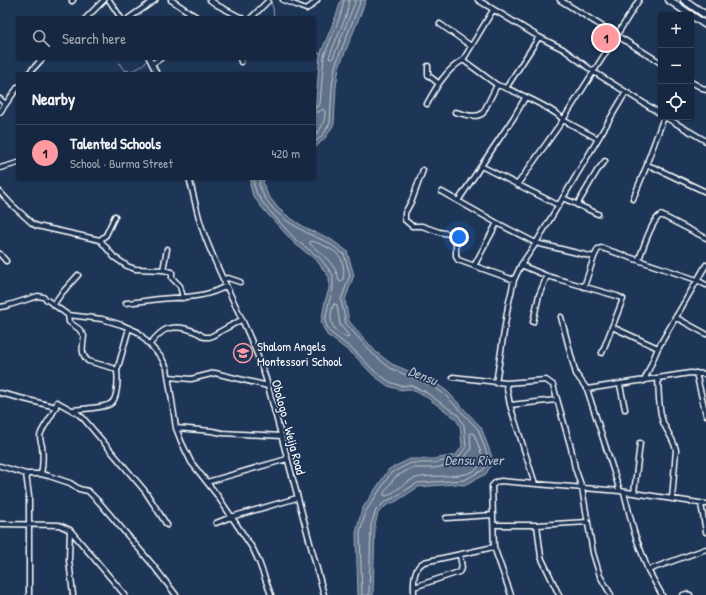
<!DOCTYPE html>
<html lang="en">
<head>
<meta charset="utf-8">
<style>
	:root { --surface:#162841; --page:#23344c; --text:#f1f3f6; --muted:#9ea6b1; --line:#35445a; --accent:#ff9aa2 }
	body { margin:0; font-family:"Patrick Hand",sans-serif; background:var(--page); color:var(--text) }
	.controls { position:absolute; right:12px; top:12px; display:grid; overflow:hidden; border-radius:4px; box-shadow:0 1px 3px #0004 }
	.controls button { width:36px; height:36px; display:grid; place-items:center; padding:0; border:0; border-bottom:1px solid var(--line); background:var(--surface); color:var(--text); font:20px sans-serif }
	.you { position:absolute; left:459px; top:237px; width:14px; height:14px; margin:-10px; border:3px solid #fff; border-radius:50%; background:#1a73e8; box-shadow:0 0 0 6px #1a73e833 }
	.badge { display:grid; place-items:center; width:26px; height:26px; border-radius:50%; background:var(--accent); color:#111; font-size:13px; font-weight:700 }
	.pin { position:absolute; translate:-50% -50%; border:2px solid #fff; box-shadow:0 1px 4px #0006 }
	.list { margin:0; padding:0; list-style:none }
	h2 { display:flex; justify-content:space-between; align-items:center; height:52px; margin:0; padding:0 16px; font-size:17px }
	h2 small { font-size:13px; font-weight:400; color:var(--muted) }
	.list li { display:grid; grid-template-columns:26px 1fr auto; gap:12px; align-items:center; box-sizing:border-box; height:56px; padding:0 16px; border-top:1px solid var(--line) }
	.list b { display:block; font-size:15px; white-space:nowrap }
	.list p { margin:0; font-size:13px; white-space:nowrap; color:var(--muted) }
	.list em { font-size:13px; font-style:normal; color:var(--muted) }
	.icon { flex:none; width:22px; height:22px; fill:none; stroke:currentColor; stroke-width:2; stroke-linecap:round; stroke-linejoin:round }
	.map { position:relative; flex:none; width:706px; height:595px; overflow:hidden }
	.search { position:absolute; background:var(--surface); box-shadow:0 1px 3px #0004; left:16px; top:16px; width:300px; height:44px; display:flex; align-items:center; gap:10px; box-sizing:border-box; padding:0 14px; border-radius:4px; color:var(--muted); font-size:15px }
	.panel { position:absolute; background:var(--surface); box-shadow:0 1px 3px #0004; left:16px; top:72px; width:300px; height:108px; border-radius:4px }
	.map>svg:first-child { display:block }
</style>
</head>
<body>
<div class="map">
<svg width="706" height="595" viewBox="0 0 706 595">
	<rect width="100%" height="100%" fill="#1d3557"/>
	<filter id="ink" filterUnits="userSpaceOnUse"><feTurbulence type="fractalNoise" baseFrequency=".025" numOctaves="2"/><feDisplacementMap in="SourceGraphic" scale="8" xChannelSelector="R" yChannelSelector="G"/><feConvolveMatrix kernelMatrix="1 2 1 2 8 2 1 2 1" color-interpolation-filters="sRGB"/></filter>
	<g filter="url(#ink)">
		<path fill="#617289" stroke="#a0aab8" d="M 341,0 L 366,0 L 357,23 L 339,67 L 336,87 L 334,124 L 326,137 L 314,149 L 314,114 L 315,111 L 320,55 L 337,13 Z
			M 251,178 L 265,178 L 263,183 L 268,195 L 278,208 L 289,217 L 309,230 L 329,238 L 347,251 L 354,275 L 345,300 L 349,321 L 376,352 L 392,364 L 434,382 L 447,391 L 481,427 L 492,457 L 491,465 L 486,474 L 464,485 L 455,484 L 418,487 L 397,501 L 387,505 L 378,513 L 375,525 L 373,595 L 358,595 L 356,533 L 362,509 L 389,469 L 410,459 L 433,459 L 456,455 L 462,446 L 460,426 L 455,418 L 422,394 L 408,389 L 401,390 L 388,386 L 373,375 L 354,355 L 327,335 L 321,323 L 325,301 L 329,289 L 329,277 L 317,261 L 294,243 L 263,209 L 253,196 L 250,185 Z"/>
		<g fill="none" stroke-linecap="round" stroke-linejoin="round">
			<path stroke="#c0c7d0" stroke-width="1" d="M 349,0 L 346,16 L 329,57 L 330,59 L 333,58 L 356,0
				M 314,107 L 318,107 L 320,104 L 324,56 L 341,14 L 344,0
				M 314,112 L 319,112 L 323,109 L 325,111 C 325,122 322,129 314,136
				M 314,143 L 323,135 L 330,123 L 332,87 L 335,66 L 361,0
				M 254,178 L 254,185 L 257,194 L 266,207 L 296,240 L 320,258 L 333,275 L 333,289 L 329,302 L 325,322 L 330,332 L 356,352 L 375,372 L 390,382 L 401,386 L 409,385 L 424,391 L 458,415 L 464,425 L 466,447 L 458,458 L 434,463 L 411,463 L 391,473 L 366,511 L 360,533 L 362,595
				M 261,178 L 259,184 L 264,197 L 275,211 L 287,221 L 307,233 L 327,242 L 344,254 L 350,275 L 341,300 L 346,324 L 373,354 L 390,368 L 432,386 L 444,394 L 478,429 L 488,457 L 487,464 L 483,470 L 464,480 L 417,483 L 395,497 L 385,502 L 376,510 L 371,525 L 369,595
				M 311,241 C 318,242 335,250 340,257 C 344,263 345,276 342,282 L 339,281 C 337,265 322,254 310,244 Z
				M 334,304 L 337,305 L 340,325 L 349,336 L 348,338 C 332,333 327,319 334,304 Z
				M 472,433 L 474,434 L 483,458 C 481,483 432,473 416,478 C 406,481 396,492 386,496 L 384,495 L 384,493 L 395,477 L 412,468 L 434,468 L 460,463 L 471,449 L 470,434 Z"/>
			<path stroke="#a0aab8" stroke-width="1" d="M 270,0 L 273,8 L 274,18
				M 314,53 L 321,53
				M 119,63 L 124,70 C 136,72 139,68 147,61"/>
			<g stroke="#fff" stroke-width="7">
				<path id="minor" d="M 109,0 L 121,18
					M 171,0 L 198,18
					M 210,0 L 217,5 L 242,18
					M 283,0 L 306,9 L 311,6 L 317,0
					M 478,0 L 539,37 L 563,49 L 594,72 L 661,114
					M 560,0 L 661,63
					M 72,1 L 73,0
					M 86,18 L 104,0
					M 129,18 L 155,0
					M 251,18 L 268,1
					M 440,24 L 471,46
					M 149,58 L 157,74
					M 240,58 L 241,62
					M 463,60 L 497,85
					M 152,64 L 161,58
					M 428,66 L 428,75 L 438,83
					M 28,74 L 43,58
					M 691,82 L 706,90
					M 506,88 L 539,37
					M 525,98 L 514,117 L 481,166 L 558,205
					M 0,99 L 5,104
					M 427,104 C 436,87 446,70 463,60 L 493,10
					M 0,112 L 18,87
					M 455,112 C 464,114 476,119 483,113 L 497,85 C 510,89 557,110 563,120 L 598,139
					M 664,117 L 648,160 L 647,165 L 655,168 L 706,192
					M 665,117 L 706,141
					M 0,168 L 18,163
					M 423,170 L 412,200 L 405,213 L 405,220 L 412,226 L 422,226 L 439,232 L 454,235 L 456,238 L 456,256 L 458,260 L 514,280
					M 189,178 C 194,196 197,214 203,231 C 221,282 250,328 266,379 L 324,595
					M 517,185 L 563,120 L 639,0
					M 0,192 L 12,205 L 33,224 L 37,226 L 100,240 L 114,257 L 127,266 L 135,269 L 163,270 L 172,272 L 172,278 L 180,286 L 183,298
					M 442,192 L 497,223 L 536,243 L 594,257 L 598,249 L 602,248 L 697,280 L 706,285
					M 563,198 L 598,214
					M 633,199 L 647,165
					M 458,201 L 481,166
					M 577,205 L 597,171 L 605,161
					M 100,240 L 106,235 L 115,216
					M 0,254 L 6,261
					M 639,259 C 643,249 652,219 661,215 L 706,238
					M 521,265 L 547,276 L 617,296 L 623,299 L 602,353
					M 474,266 L 497,223
					M 163,270 L 167,249
					M 223,279 L 228,278 L 240,282
					M 584,287 L 594,257
					M 126,303 C 138,302 149,300 160,299 C 183,297 206,298 226,286
					M 54,304 L 61,294 L 78,275
					M 0,307 L 6,306 L 38,296 L 43,297 L 68,315 L 102,319 L 122,325 L 138,332 L 161,357 L 167,368 L 176,428 L 181,441 L 191,462 L 217,495 L 253,549 L 259,562 L 271,595
					M 68,315 L 69,322 L 79,329 L 84,336 C 83,345 80,354 88,361 L 113,368 L 117,371 C 118,379 118,400 110,404 C 104,408 80,409 72,410
					M 561,317 L 574,367 L 576,374 L 587,389 L 620,491
					M 675,317 L 706,334
					M 533,322 L 539,295 L 547,276
					M 612,327 L 658,348
					M 150,344 C 154,339 161,331 167,329 C 179,325 195,330 204,337 L 210,337 L 241,320
					M 117,371 L 129,328
					M 696,373 L 706,415
					M 169,377 L 191,379 L 215,373 L 219,374 L 268,386
					M 453,377 L 506,383 L 546,380 L 553,385 L 571,448 L 575,468 L 582,488 L 593,553 L 600,576 L 611,595
					M 658,379 C 659,393 658,408 663,422 C 667,432 674,440 676,450 L 672,499
					M 644,381 L 658,348 L 706,265
					M 496,383 L 508,306 L 514,280 L 521,265 L 536,243 L 626,92
					M 506,383 L 510,405 L 535,484
					M 620,385 L 625,409
					M 587,389 L 690,373 L 706,374
					M 0,393 L 56,407
					M 510,405 L 556,400
					M 176,428 L 212,431 L 222,433 L 282,436
					M 0,466 L 26,474 L 41,474 L 49,476 L 70,483 L 79,489 L 88,491 L 100,503 L 152,564 L 176,595
					M 26,474 L 29,496 L 29,595
					M 41,474 C 43,465 43,455 42,446 C 41,442 40,440 40,436 C 42,426 55,415 57,402 L 77,413 L 83,418 L 145,491 L 167,525
					M 207,482 L 287,459
					M 624,492 L 634,532 L 648,570 L 662,595
					M 634,493 L 640,443
					M 701,504 L 706,532
					M 446,518 L 493,515
					M 216,523 L 231,517 L 297,498
					M 0,524 L 59,525 L 70,530 L 125,595
					M 494,525 L 537,525 L 588,522
					M 537,525 L 541,557 L 559,595
					M 70,530 L 69,560 L 73,595
					M 648,570 L 706,549
					M 414,587 L 459,572 L 462,568 L 460,555
					M 414,595 C 414,583 412,569 424,562 L 494,547
					M 511,595 L 494,547 L 492,486 L 496,482 L 501,481 L 620,491 L 706,504
					M 683,595 L 686,594 L 690,595"/>
			</g>
			<g stroke="#fff" stroke-width="9">
				<path id="highway" d="M 669,0 L 691,15
					M 684,0 L 706,15
					M 691,15 L 706,25"/>
			</g>
			<use href="#minor" stroke="#1d3557" stroke-width="4"/>
			<use href="#highway" stroke="#1d3557" stroke-width="6"/>
		</g>
	</g>
	<defs>
		<g id="school-ring" transform="scale(1)"><circle r="9.5" fill="#1d3557" stroke="#ff9aa2" stroke-width="1.5"/><path d="M0-5L7-2L0 1L-7-2ZM-4 1L0 2.5L4 1V4Q0 6-4 4Z" fill="#ff9aa2"/></g>
	</defs>
	<g fill-rule="evenodd">
		<use href="#school-ring" x="243" y="353"/>
	</g>
	<g text-anchor="middle" dominant-baseline="central" stroke-width="3.5" stroke-linejoin="round" paint-order="stroke">
		<g font-size="13" fill="#fff" stroke="#1d3557" text-anchor="start">
			<text x="257" y="346">Shalom Angels<tspan x="257" dy="15">Montessori School</tspan></text>
		</g>
		<g font-size="13" fill="#fff" stroke="#1d3557">
			<text transform="translate(289 427) rotate(75)">Obologo - Weija Road</text>
		</g>
		<g font-size="14" font-style="italic" fill="#b8c0ca" stroke="#1d3557">
			<text transform="translate(423 375) rotate(22)">Densu</text>
			<text x="474" y="459">Densu River</text>
		</g>
	</g>
</svg>
<div class="controls">
<button>+</button>
<button>−</button>
<button><svg class="icon" aria-label="locate" viewBox="0 0 24 24"><circle cx="12" cy="12" r="6"/><path d="M12 2v4M12 18v4M2 12h4M18 12h4"/></svg></button>
</div>
<div class="you"></div>
<div class="pin badge" style="left:606px;top:38px">1</div>
<div class="search"><svg class="icon" aria-label="search" viewBox="0 0 24 24"><circle cx="10" cy="10" r="6"/><path d="M15 15l6 6"/></svg>Search here</div>
<section class="panel">
<h2>Nearby<small></small></h2>
<ul class="list">
<li><span class="badge">1</span><div><b>Talented Schools</b><p>School · Burma Street</p></div><em>420 m</em></li>
</ul>
</section>
</div>
</body>
</html>
